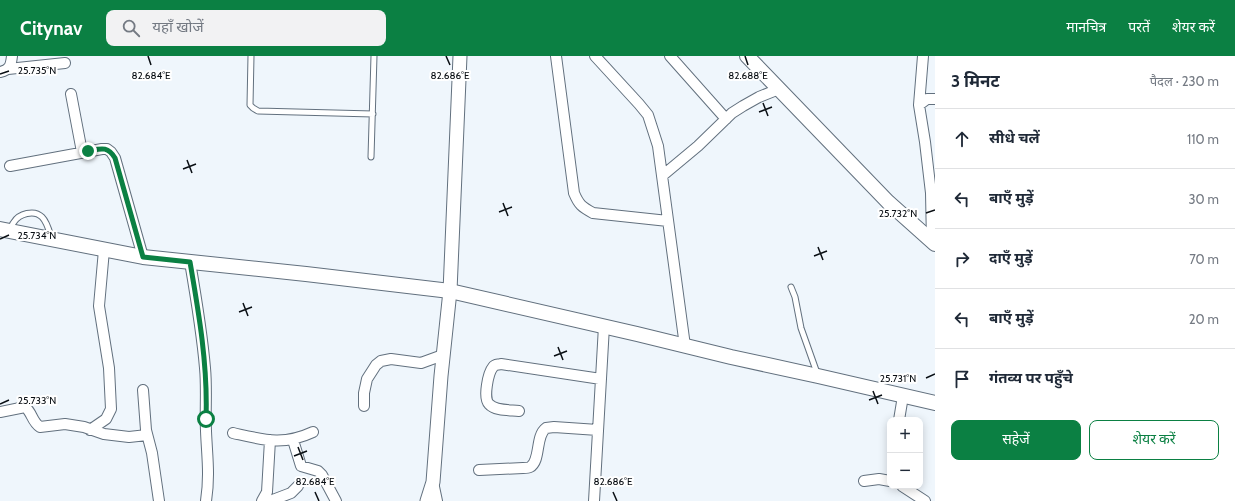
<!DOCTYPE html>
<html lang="hi">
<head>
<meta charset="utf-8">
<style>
	:root { --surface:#fff; --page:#f2f2f3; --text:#1f2937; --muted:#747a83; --line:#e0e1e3; --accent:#0b8043 }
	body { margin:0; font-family:Cabin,"Noto Sans Devanagari",sans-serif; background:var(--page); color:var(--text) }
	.controls { position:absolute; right:12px; bottom:12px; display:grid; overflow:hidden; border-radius:8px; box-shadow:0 2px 10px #0003 }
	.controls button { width:36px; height:36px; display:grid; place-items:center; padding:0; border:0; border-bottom:1px solid var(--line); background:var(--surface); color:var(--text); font:20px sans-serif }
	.stop { position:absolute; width:12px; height:12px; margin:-9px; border:3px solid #0b8043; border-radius:50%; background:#fff }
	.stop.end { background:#0b8043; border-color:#fff; box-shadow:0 1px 4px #0008 }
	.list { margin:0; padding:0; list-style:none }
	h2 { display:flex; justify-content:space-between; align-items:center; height:52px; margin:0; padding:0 16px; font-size:17px }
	h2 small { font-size:13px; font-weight:400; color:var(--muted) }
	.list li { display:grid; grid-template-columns:26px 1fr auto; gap:12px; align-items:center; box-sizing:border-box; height:60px; padding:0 16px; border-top:1px solid var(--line) }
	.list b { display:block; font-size:15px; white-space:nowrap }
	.list em { font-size:13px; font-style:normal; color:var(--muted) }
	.actions { display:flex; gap:8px; padding:12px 16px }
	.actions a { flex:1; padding:9px 0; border:1px solid var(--accent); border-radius:8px; text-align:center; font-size:14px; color:var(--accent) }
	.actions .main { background:var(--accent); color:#fff }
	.icon { flex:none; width:22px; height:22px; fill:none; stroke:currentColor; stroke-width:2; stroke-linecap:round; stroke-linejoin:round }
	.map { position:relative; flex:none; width:935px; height:445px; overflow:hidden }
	header { display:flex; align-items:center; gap:24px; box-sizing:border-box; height:56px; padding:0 20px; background:var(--accent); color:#fff }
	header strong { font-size:19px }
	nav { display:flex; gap:22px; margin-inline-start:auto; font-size:14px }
	.search { width:280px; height:36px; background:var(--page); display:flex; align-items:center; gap:10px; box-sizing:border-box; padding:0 14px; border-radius:8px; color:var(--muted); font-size:15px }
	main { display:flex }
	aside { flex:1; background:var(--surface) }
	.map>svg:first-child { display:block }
</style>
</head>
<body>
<header>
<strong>Citynav</strong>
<div class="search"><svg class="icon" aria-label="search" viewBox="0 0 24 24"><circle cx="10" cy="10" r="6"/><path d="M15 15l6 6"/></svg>यहाँ खोजें</div>
<nav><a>मानचित्र</a><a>परतें</a><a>शेयर करें</a></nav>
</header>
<main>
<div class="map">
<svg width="935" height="445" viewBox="0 0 935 445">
	<rect width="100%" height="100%" fill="#eff6fc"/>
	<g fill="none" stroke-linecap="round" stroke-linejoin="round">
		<g stroke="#62707e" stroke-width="7">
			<path id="service" d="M 251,0 L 250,49 L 253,52 L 258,55 L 373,58
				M 371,101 L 374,0
				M 9,175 C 11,172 12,168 14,166 C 19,158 34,153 42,161 C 47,166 49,174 51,181
				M 791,231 L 795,241 L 801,272 L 817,317"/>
		</g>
		<g stroke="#62707e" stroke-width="12">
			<path id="minor" d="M 556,0 L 574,137 C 579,149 582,151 593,157 L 668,165
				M 595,0 L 639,48 L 648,59 L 658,90 L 685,290
				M 670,0 L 726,63
				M 923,0 L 919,49 L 925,86 L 931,137 L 932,186
				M 8,13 L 65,7
				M 0,16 C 10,14 11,9 12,0
				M 71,38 L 82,96
				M 919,49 L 927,43 L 935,43
				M 10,110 L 102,93 L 107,93 L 111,96 L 115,102 L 143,201
				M 662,120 L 698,90 L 732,57 L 743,50 L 759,41 L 779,33
				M 190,206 C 196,241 202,276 205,312 C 207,333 205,354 206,375 C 207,400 210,419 206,445
				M 143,334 L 146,374 L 152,397 L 159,445
				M 364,350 L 364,337 L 367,323 L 376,309 L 381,305 L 391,303 L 421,307 L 443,299
				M 519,355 C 510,354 495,355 489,348 C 483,342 488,317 493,311 C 495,308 498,309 501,308 L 601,323
				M 0,356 L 25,351 C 32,356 32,366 40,371 L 65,368 L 84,371 L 104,378 L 129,381 L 147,379
				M 899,364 L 903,340
				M 90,374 L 106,363 L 111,353 L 109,312 L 99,250 L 104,194
				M 233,377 C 264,384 283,390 313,376
				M 293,384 L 301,410 L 318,415 L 322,419 L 336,445
				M 479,414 L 523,412 C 525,412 528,412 530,411 C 541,405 535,380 546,372 L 554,371 L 598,374
				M 864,425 L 879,423 L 890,425
				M 433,426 L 437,445
				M 902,430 L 925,445
				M 262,445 L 267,436 L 270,384
				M 270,445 L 291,437 L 298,430
				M 594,445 L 604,270"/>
		</g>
		<g stroke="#62707e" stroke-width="15">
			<path id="tertiary" d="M 427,445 L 433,426 L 441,320 L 450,235 L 460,0"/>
		</g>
		<g stroke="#62707e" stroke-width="16">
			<path id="secondary" d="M 747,0 L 888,146 L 935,188
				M 0,173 L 143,201 L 306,218 L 450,235 L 637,278 L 731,301 L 818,320 L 935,347"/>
		</g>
		<use href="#service" stroke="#fff" stroke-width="5"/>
		<use href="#minor" stroke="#fff" stroke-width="10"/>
		<use href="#tertiary" stroke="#fff" stroke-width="13"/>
		<use href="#secondary" stroke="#fff" stroke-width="14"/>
	</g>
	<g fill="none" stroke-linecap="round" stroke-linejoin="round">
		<path stroke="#0b8043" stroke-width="5" d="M 88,95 C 100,93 107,89 115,102 L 143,201 L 190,206 C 199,258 208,310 206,363"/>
	</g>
	<path fill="none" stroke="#090e13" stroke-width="1.5" d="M 148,0 L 151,9M 446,0 L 450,9M 745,0 L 748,9M 0,18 L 9,15M 763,47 L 768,60M 759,56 L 772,51M 187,104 L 192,117M 183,113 L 196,108M 503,147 L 508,160M 499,156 L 512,151M 926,157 L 935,154M 0,183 L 9,179M 818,191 L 823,204M 814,200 L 827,195M 243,247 L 248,260M 239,256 L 252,251M 558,291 L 563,304M 554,300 L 567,295M 926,322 L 935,318M 873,335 L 878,348M 869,344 L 882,339M 0,348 L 9,344M 298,391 L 303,404M 294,400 L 307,395M 315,436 L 319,445M 613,436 L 617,445"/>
	<g font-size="10" text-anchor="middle" fill="#090e13" stroke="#fff" stroke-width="4" stroke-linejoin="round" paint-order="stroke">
		<text x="37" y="18">25.735°N</text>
		<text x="151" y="23">82.684°E</text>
		<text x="450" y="23">82.686°E</text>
		<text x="748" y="23">82.688°E</text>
		<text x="898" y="161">25.732°N</text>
		<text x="37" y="183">25.734°N</text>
		<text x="898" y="326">25.731°N</text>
		<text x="37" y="348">25.733°N</text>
		<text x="315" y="429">82.684°E</text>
		<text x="613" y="429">82.686°E</text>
	</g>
</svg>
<div class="controls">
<button>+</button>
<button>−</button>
</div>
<div class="stop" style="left:206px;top:363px"></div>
<div class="stop end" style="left:88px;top:95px"></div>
</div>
<aside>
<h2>3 मिनट<small>पैदल · 230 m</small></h2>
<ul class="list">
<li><svg class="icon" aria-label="ahead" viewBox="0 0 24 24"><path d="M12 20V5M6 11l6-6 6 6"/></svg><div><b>सीधे चलें</b></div><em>110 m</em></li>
<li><svg class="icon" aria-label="left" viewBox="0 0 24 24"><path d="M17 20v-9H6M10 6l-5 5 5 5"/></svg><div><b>बाएँ मुड़ें</b></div><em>30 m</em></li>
<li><svg class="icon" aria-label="right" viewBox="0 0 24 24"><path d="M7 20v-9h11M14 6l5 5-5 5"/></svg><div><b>दाएँ मुड़ें</b></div><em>70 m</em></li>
<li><svg class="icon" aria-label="left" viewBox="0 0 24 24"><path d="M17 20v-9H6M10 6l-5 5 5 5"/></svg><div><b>बाएँ मुड़ें</b></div><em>20 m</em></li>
<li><svg class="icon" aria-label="arrive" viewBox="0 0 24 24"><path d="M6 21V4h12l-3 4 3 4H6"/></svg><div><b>गंतव्य पर पहुँचे</b></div></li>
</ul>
<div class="actions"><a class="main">सहेजें</a><a>शेयर करें</a></div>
</aside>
</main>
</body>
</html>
